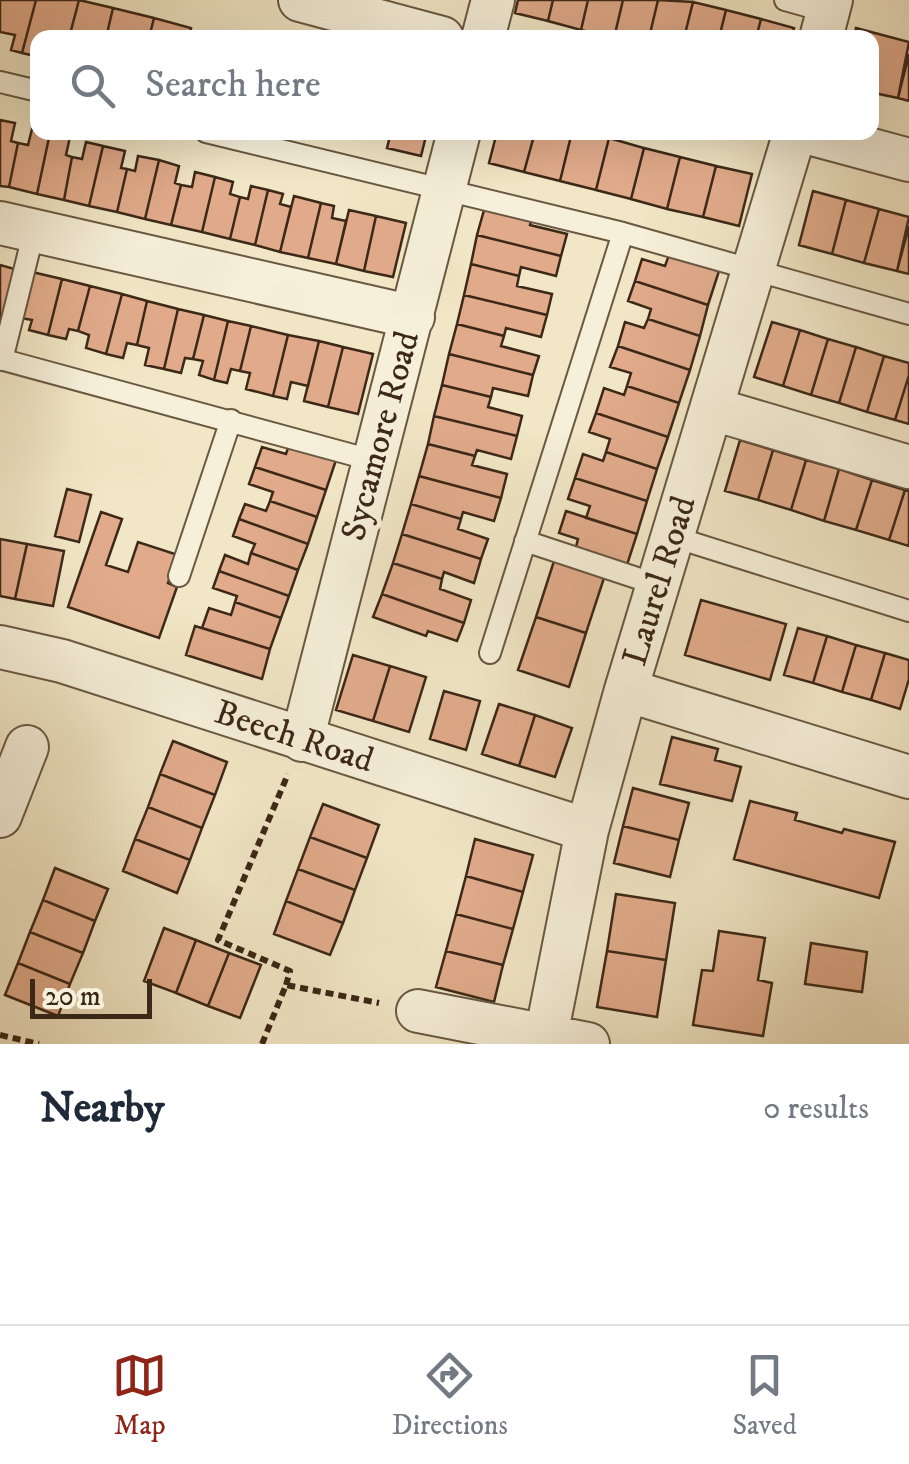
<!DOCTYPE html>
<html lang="en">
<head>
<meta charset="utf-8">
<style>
	:root { --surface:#fff; --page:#f2f2f3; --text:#1f2937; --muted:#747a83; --line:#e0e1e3; --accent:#8f2418 }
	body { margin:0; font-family:"IM FELL DW Pica",serif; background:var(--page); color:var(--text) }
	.scale { position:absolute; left:30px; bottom:25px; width:122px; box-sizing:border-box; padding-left:10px; border:5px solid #3c2817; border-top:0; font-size:28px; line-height:35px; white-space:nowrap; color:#3c2817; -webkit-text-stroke:8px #f6efd9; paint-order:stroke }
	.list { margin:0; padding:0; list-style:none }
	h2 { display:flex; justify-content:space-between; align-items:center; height:130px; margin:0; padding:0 40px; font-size:42px }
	h2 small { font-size:32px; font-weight:400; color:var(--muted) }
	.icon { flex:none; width:55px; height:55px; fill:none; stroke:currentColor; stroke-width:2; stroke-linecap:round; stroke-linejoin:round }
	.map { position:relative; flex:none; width:909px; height:1044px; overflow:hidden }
	.search { position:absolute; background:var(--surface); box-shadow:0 10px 40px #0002; left:30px; right:30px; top:30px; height:110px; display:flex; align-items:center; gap:25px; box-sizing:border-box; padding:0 35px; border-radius:20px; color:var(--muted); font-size:38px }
	.sheet { height:280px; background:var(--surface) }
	nav { display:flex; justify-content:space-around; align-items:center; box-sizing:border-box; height:140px; border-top:2px solid var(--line); background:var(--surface); font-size:28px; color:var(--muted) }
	nav a { display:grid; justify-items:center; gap:5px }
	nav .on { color:var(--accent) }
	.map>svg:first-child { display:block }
</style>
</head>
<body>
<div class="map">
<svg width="909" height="1044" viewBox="0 0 909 1044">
	<rect width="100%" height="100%" fill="#f1e6c5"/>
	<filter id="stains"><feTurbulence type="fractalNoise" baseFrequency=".002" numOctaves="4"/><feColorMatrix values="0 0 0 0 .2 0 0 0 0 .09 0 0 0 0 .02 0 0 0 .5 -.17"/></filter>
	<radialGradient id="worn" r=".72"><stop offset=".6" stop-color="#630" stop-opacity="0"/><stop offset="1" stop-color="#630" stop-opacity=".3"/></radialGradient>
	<path fill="#e1ab8b" stroke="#3c2817" stroke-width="2.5" d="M 0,0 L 36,0 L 22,53 L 11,50 L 15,35 L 0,32 Z
		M 36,0 L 79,0 L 69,38 L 38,38 L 35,56 L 22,53 Z
		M 79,0 L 113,8 L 106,38 L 69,38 Z
		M 518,0 L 553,0 L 548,21 L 515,13 Z
		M 553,0 L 588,0 L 581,30 L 548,21 Z
		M 588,0 L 623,0 L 614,38 L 581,30 Z
		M 623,0 L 658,0 L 649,38 L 614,38 Z
		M 658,0 L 693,2 L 684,38 L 649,38 Z
		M 693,2 L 726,10 L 719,38 L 684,38 Z
		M 113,8 L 154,18 L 149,38 L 106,38 Z
		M 726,10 L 761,19 L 756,38 L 719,38 Z
		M 154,18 L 191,28 L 188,38 L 149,38 Z
		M 761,19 L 794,28 L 791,38 L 756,38 Z
		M 856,28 L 909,42 L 898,98 L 874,93 L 872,102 L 872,38 L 854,38 Z
		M 909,54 L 909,101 L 898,98 Z
		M 0,120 L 15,123 L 11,141 L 18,143 L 9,187 L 0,186 Z
		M 32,129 L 50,133 L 37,194 L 9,187 L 18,143 L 28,145 Z
		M 391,132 L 427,132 L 421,156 L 387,148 Z
		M 497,132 L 535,132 L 524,172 L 489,163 Z
		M 535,132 L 572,132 L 560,181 L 524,172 Z
		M 572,132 L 609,138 L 596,190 L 560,181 Z
		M 50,133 L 70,137 L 66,155 L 72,157 L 64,200 L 37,194 Z
		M 609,138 L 644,148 L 631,199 L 596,190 Z
		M 86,142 L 103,146 L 89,206 L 64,200 L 72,157 L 82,159 Z
		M 103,146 L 125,151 L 121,168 L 127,169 L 117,212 L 89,206 Z
		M 644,148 L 680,157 L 667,209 L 631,199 Z
		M 138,156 L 159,160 L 145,219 L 117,212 L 127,169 L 135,171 Z
		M 680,157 L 716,166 L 703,217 L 667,209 Z
		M 159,160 L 179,166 L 175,183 L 181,185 L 171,225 L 145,219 Z
		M 716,166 L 752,174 L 739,226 L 703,217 Z
		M 195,172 L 215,177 L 202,232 L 171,225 L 181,185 L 192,187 Z
		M 215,177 L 233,182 L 230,194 L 240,197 L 230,239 L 202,232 Z
		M 251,186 L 268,190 L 255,245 L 230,239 L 240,197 L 248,199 Z
		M 268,190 L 283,194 L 280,204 L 291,207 L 280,252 L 255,245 Z
		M 813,191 L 846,200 L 832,254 L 799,245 Z
		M 294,196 L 321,203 L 308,258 L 280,252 Z
		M 846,200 L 879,209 L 864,263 L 832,254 Z
		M 321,203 L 334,206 L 332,218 L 346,221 L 336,264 L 308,258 Z
		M 486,203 L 533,215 L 530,225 L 567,234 L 561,256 L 477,235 Z
		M 879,209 L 909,217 L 897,271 L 864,263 Z
		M 349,210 L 376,216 L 364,271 L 336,264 Z
		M 376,216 L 406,223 L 393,277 L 364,271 Z
		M 909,226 L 909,274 L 897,271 Z
		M 477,235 L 561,256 L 556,276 L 521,267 L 519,276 L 471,264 Z
		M 669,255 L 719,271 L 708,305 L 635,281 L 642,259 L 665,266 Z
		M 471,264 L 519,276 L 517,286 L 552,294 L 547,315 L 464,295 Z
		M 0,265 L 18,270 L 0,331 Z
		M 32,272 L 62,279 L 48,335 L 29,330 L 32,320 L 21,318 Z
		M 62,279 L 90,286 L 78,331 L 69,329 L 66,339 L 48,335 Z
		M 635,281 L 708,305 L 700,336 L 648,319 L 651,309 L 628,301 Z
		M 90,286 L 122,294 L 106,354 L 86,348 L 89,335 L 78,331 Z
		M 122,294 L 147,301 L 137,345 L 127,343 L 123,358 L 106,354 Z
		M 464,295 L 547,315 L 541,337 L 506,328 L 504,336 L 457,324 Z
		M 147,301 L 178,309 L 164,369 L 145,365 L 149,348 L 137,345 Z
		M 178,309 L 204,315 L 193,359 L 185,358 L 181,373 L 164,369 Z
		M 204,315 L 228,321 L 214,380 L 199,375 L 203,361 L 193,359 Z
		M 648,319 L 700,336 L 690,370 L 618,346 L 625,322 L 644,328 Z
		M 228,321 L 251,326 L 240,371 L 231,369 L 227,383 L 214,380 Z
		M 772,322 L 800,330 L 783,386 L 754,377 Z
		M 457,324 L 504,336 L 501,346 L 539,356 L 533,375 L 449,354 Z
		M 251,326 L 288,335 L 273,396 L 246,389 L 250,373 L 240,371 Z
		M 800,330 L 828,339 L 811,395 L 783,386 Z
		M 288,335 L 319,341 L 308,386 L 291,382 L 287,399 L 273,396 Z
		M 828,339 L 856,347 L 839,403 L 811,395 Z
		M 319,341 L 343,347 L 328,407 L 304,401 Z
		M 618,346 L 690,370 L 679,403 L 627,386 L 631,373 L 610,367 Z
		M 343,347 L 373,354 L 358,414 L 328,407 Z
		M 856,347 L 884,356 L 867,412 L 839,403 Z
		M 449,354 L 533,375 L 528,396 L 493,388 L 491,397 L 442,385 Z
		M 884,356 L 909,363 L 909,375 L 895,420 L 867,412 Z
		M 909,375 L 909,424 L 895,420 Z
		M 442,385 L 491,397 L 488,407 L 522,416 L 517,436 L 434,416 Z
		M 627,386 L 679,403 L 668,437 L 596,413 L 604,388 L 624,395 Z
		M 596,413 L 668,437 L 657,469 L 606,452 L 610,439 L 589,432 Z
		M 434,416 L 517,436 L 511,459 L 477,450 L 475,456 L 428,444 Z
		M 740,440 L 773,450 L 758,500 L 725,491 Z
		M 290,442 L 337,457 L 326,490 L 255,467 L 262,447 L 286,454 Z
		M 428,444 L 475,456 L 472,465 L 507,474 L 501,498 L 419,476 Z
		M 773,450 L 806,460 L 791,510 L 758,500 Z
		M 606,452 L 657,469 L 647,501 L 575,478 L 583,454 L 603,461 Z
		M 806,460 L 839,469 L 824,521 L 791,510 Z
		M 255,467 L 326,490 L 317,517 L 270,501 L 273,492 L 249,484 Z
		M 839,469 L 872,480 L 856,530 L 824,521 Z
		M 419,476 L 501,498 L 494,521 L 463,512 L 461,519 L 411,504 Z
		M 575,478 L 647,501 L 637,534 L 586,518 L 590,506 L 568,499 Z
		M 872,480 L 905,490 L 889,540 L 856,530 Z
		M 67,489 L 91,495 L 79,542 L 55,536 Z
		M 905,490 L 909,491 L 909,546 L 889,540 Z
		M 270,501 L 317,517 L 308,544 L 239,519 L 245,504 L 266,511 Z
		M 411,504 L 461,519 L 458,529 L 488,539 L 481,559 L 402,534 Z
		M 566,511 L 637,534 L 626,568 L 575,551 L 578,539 L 559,533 Z
		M 101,512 L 122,519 L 106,565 L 128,572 L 138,542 L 178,555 L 168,583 L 177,587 L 159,638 L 68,607 Z
		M 239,519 L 308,544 L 298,570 L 251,553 L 255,544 L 233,536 Z
		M 402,534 L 481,559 L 474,583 L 444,572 L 442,579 L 393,563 Z
		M 0,539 L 27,544 L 15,599 L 0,596 Z
		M 27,544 L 64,551 L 53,606 L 15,599 Z
		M 251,553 L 298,570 L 289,596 L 219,571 L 225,555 L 248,564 Z
		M 554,561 L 604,578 L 586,633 L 536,617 Z
		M 393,563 L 442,579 L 440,589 L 471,600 L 464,623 L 382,594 Z
		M 219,571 L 289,596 L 281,618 L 235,602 L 237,596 L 213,588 Z
		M 382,594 L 464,623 L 457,641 L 428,631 L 426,636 L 373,617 Z
		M 701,600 L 786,624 L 770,680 L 685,655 Z
		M 235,602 L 281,618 L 270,649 L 202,628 L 209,608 L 231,615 Z
		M 536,617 L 586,633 L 569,687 L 518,670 Z
		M 195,626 L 270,649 L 262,679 L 186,655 Z
		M 798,628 L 827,636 L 813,683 L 784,675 Z
		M 827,636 L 856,645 L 842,692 L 813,683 Z
		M 856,645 L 885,653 L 871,700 L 842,692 Z
		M 885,653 L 909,660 L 909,679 L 900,709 L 871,700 Z
		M 353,655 L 390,666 L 373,721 L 336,710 Z
		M 390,666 L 426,677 L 409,732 L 373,721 Z
		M 444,691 L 480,701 L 466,750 L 430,739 Z
		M 499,704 L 535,715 L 519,766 L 482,754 Z
		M 535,715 L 572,728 L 555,777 L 519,766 Z
		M 672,737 L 718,749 L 715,760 L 741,767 L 732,801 L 660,784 Z
		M 173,741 L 227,762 L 215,795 L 160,774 Z
		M 160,774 L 215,795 L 202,828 L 148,807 Z
		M 633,788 L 689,803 L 679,840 L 623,826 Z
		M 750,801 L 797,813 L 795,820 L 842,833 L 844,829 L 895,842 L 879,898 L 734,859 Z
		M 323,804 L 379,825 L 367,858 L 310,837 Z
		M 148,807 L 202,828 L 190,860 L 135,839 Z
		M 623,826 L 679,840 L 670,877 L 614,863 Z
		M 310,837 L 367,858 L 355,890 L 298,869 Z
		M 135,839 L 190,860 L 177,893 L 123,871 Z
		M 475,839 L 533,855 L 523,892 L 466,876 Z
		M 55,868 L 108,889 L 95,921 L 43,900 Z
		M 298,869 L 355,890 L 343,923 L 286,901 Z
		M 466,876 L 523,892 L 513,929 L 456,914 Z
		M 616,894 L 675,903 L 666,960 L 607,951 Z
		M 43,900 L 95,921 L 83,953 L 30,932 Z
		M 286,901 L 343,923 L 330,955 L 274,934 Z
		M 456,914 L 513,929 L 503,965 L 446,951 Z
		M 164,928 L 196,940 L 176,993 L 144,981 Z
		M 719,931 L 765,938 L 758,980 L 772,983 L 763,1036 L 693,1025 L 702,970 L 713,971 Z
		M 30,932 L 83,953 L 70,984 L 18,963 Z
		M 196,940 L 229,953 L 208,1006 L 176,993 Z
		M 811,943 L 867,952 L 862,992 L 805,984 Z
		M 446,951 L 503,965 L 494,1002 L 436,987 Z
		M 607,951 L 666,960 L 657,1017 L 597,1007 Z
		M 229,953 L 261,965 L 240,1018 L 208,1006 Z
		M 18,963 L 70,984 L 58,1016 L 5,995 Z"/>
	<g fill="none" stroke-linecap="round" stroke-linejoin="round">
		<g stroke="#695842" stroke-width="24">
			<path id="service" d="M 785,0 L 828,12
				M 0,82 L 38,91
				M 206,132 L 623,233 L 909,314
				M 0,359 L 375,461
				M 2,360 L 34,231
				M 674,537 L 909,611
				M 525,541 L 658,585
				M 179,576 L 231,420
				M 490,653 L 623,233"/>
		</g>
		<g stroke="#695842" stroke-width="46">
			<path id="minor" d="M 300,0 L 442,38
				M 483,38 L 493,0
				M 821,38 L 831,0
				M 805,132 L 909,160
				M 0,223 L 413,317
				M 713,409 L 909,467
				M 0,647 L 62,661 L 587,830
				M 626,690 L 909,777
				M 302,740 L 459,132
				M 0,816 L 27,747
				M 418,1011 L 588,1044
				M 546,1036 L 587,830 L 626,690 L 795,132"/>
		</g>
		<path stroke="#3c2817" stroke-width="6" stroke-dasharray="8 5" stroke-linecap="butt" d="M 286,985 L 290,971 L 218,940 L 288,774
			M 0,1035 L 39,1044
			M 262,1044 L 286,985 L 379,1003"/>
		<use href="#service" stroke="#f6efd9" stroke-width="20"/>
		<use href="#minor" stroke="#f6efd9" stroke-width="42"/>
	</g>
	<g text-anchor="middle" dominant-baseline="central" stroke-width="10" stroke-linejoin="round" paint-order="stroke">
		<g font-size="35" fill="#3c2817" stroke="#f6efd9">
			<text transform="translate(381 436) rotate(-75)">Sycamore Road</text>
			<text transform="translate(660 581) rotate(-73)">Laurel Road</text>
			<text transform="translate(294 737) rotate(18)">Beech Road</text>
		</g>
	</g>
	<rect width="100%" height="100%" filter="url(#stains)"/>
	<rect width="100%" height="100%" fill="url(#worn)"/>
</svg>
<div class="scale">20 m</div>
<div class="search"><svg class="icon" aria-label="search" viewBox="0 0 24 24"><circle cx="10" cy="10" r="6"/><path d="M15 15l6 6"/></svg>Search here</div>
</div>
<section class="sheet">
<h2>Nearby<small>0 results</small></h2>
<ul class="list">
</ul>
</section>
<nav>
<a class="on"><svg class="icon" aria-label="map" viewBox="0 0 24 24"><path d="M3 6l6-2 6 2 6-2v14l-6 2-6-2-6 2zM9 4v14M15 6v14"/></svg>Map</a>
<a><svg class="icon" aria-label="directions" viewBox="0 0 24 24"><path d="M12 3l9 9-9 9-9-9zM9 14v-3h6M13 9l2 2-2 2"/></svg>Directions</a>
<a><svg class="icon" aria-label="saved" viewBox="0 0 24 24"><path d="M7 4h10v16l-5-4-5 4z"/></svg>Saved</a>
</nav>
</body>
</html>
